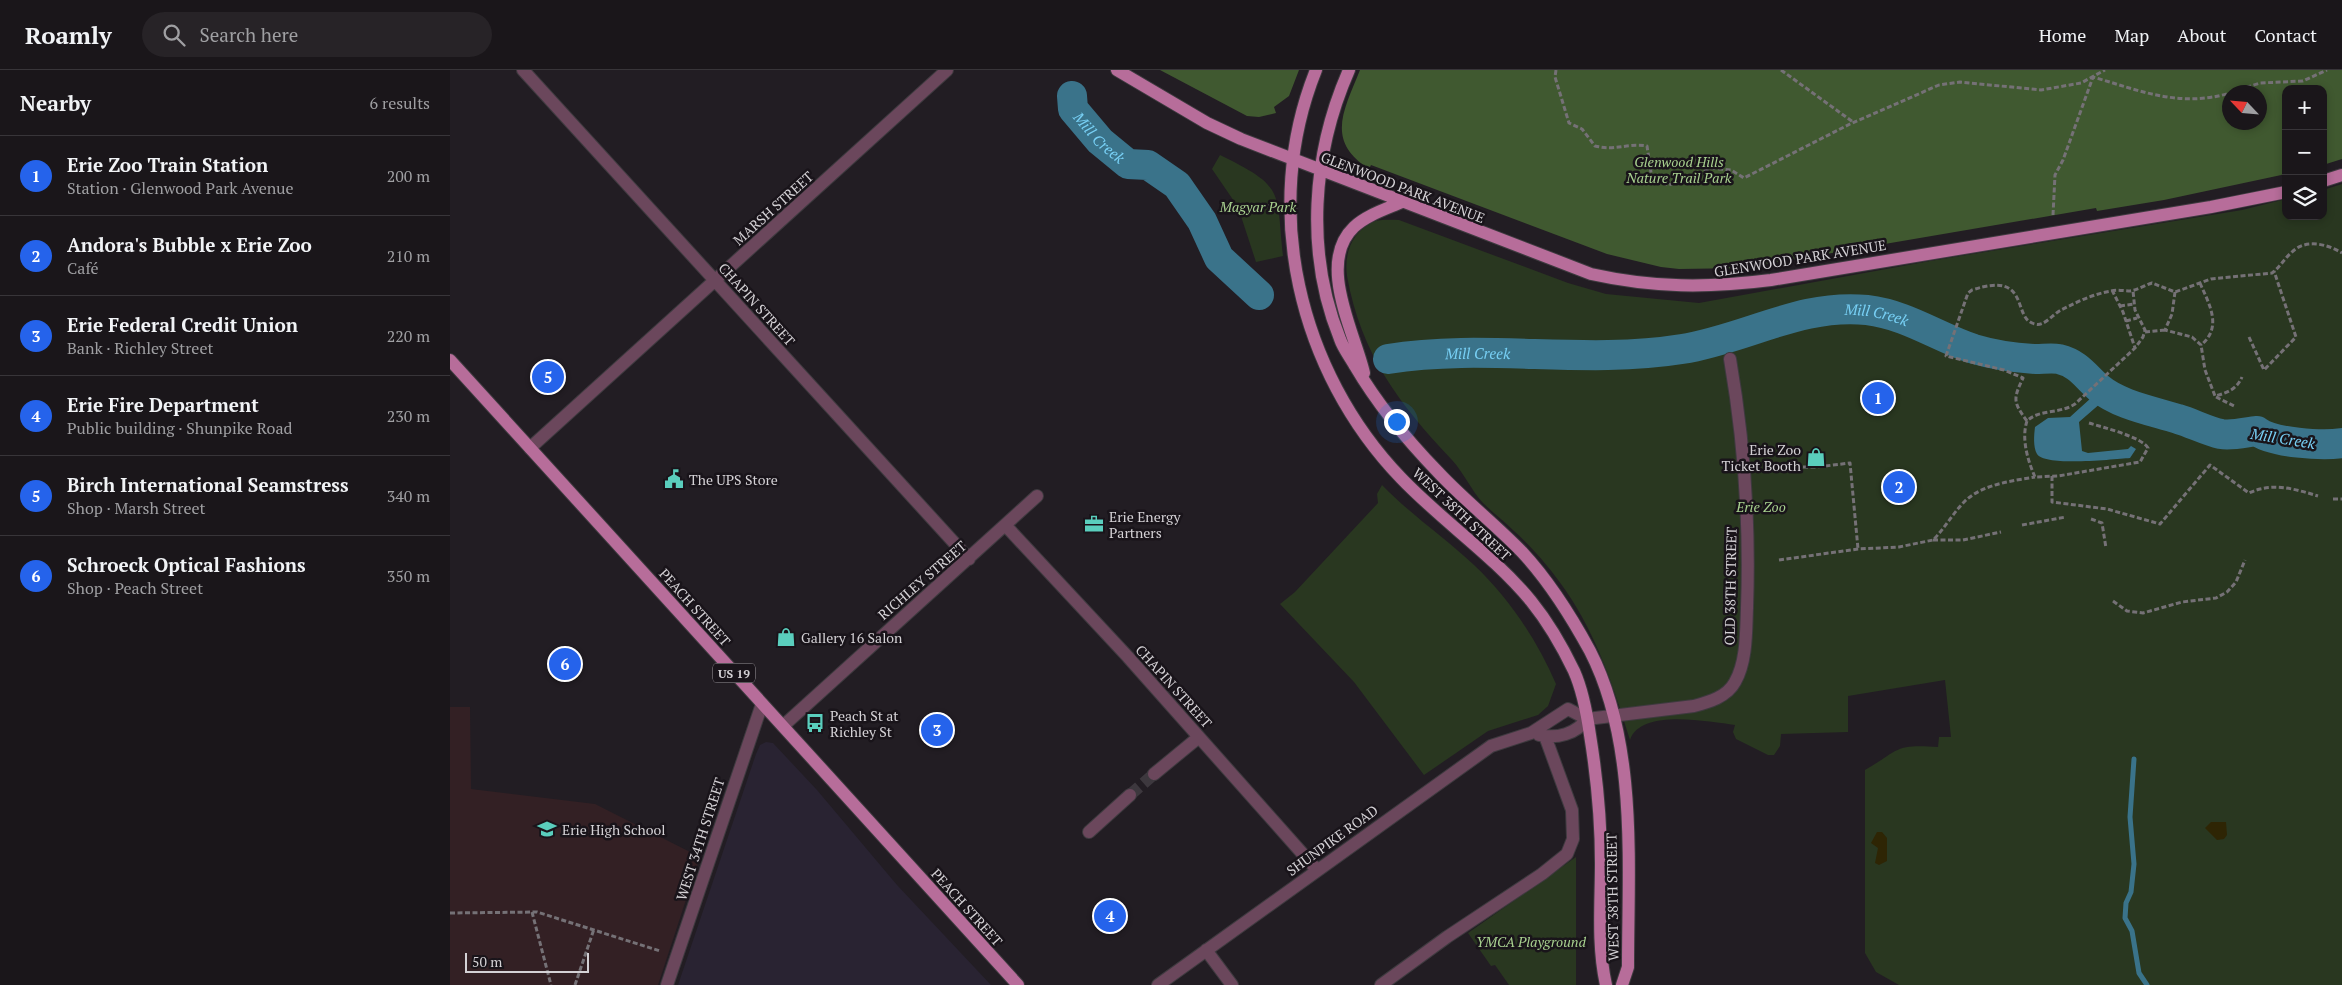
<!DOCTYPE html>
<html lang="en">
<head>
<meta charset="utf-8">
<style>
	:root { --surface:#1a161a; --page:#272327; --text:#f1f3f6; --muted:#9f9fa2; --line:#383539; --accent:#2563eb }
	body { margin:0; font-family:"PT Serif",serif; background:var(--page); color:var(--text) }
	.controls { position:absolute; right:15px; top:15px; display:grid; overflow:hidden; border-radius:10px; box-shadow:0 2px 8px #0003 }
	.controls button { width:45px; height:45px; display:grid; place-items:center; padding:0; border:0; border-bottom:1px solid var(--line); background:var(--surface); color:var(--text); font:25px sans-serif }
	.compass { position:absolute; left:1772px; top:15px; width:45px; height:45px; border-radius:50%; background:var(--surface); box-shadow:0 2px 8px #0003; rotate:296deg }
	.scale { position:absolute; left:15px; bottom:12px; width:124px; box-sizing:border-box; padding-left:5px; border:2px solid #d4d1d5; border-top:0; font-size:14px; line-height:18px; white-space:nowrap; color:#d4d1d5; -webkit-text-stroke:4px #19141a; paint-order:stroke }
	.you { position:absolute; left:946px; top:351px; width:18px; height:18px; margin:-12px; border:4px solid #fff; border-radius:50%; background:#1a73e8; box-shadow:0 0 0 8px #1a73e833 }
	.badge { display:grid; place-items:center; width:32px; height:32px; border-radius:50%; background:var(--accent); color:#fff; font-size:16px; font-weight:700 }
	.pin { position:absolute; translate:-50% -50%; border:2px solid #fff; box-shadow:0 1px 5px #0006 }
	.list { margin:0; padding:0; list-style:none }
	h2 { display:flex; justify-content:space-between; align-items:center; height:65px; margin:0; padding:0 20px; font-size:21px }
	h2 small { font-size:16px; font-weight:400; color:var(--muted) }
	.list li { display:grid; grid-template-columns:32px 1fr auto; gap:15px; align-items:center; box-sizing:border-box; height:80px; padding:0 20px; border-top:1px solid var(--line) }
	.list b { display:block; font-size:19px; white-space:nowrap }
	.list p { margin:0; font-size:16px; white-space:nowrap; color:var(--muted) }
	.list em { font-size:16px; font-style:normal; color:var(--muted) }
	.icon { flex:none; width:28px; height:28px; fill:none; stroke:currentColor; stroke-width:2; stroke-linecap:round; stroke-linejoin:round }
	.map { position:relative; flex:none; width:1892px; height:915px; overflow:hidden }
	header { display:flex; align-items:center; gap:30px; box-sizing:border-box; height:70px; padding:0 25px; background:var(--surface); border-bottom:1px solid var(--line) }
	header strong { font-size:24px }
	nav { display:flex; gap:28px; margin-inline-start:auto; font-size:18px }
	.search { width:350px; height:45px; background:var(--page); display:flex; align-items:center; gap:12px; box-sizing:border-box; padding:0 18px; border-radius:28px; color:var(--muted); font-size:19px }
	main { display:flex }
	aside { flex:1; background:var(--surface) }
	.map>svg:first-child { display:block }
</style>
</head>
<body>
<header>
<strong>Roamly</strong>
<div class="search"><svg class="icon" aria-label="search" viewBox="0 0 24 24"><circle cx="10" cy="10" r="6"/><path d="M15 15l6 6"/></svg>Search here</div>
<nav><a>Home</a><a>Map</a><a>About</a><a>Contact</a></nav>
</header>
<main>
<aside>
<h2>Nearby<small>6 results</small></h2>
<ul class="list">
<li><span class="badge">1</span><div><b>Erie Zoo Train Station</b><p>Station · Glenwood Park Avenue</p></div><em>200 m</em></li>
<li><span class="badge">2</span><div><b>Andora's Bubble x Erie Zoo</b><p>Café</p></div><em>210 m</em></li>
<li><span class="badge">3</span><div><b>Erie Federal Credit Union</b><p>Bank · Richley Street</p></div><em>220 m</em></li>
<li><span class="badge">4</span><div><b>Erie Fire Department</b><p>Public building · Shunpike Road</p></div><em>230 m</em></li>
<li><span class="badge">5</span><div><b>Birch International Seamstress</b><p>Shop · Marsh Street</p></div><em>340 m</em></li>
<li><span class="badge">6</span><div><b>Schroeck Optical Fashions</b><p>Shop · Peach Street</p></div><em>350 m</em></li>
</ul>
</aside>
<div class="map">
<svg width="1892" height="915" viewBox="0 0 1892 915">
	<rect width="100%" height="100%" fill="#221d23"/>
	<path fill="#292332" d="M 316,672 L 323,673 L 367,720 L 447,815 L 541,915 L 228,915 L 306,684 L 310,675 Z"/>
	<path fill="#332024" d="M 0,637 L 20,637 L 21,719 L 145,734 L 250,787 L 208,915 L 0,915 Z"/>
	<path fill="#293720" d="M 770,85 C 835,117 826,119 833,186 L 806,192 L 788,137 L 762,99 Z
		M 1892,114 L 1892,915 L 1449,915 L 1426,902 L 1415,883 L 1415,700 C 1450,680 1443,674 1488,677 L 1489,667 L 1501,667 L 1495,610 L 1398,626 L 1398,662 L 1331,664 L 1330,676 L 1324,685 L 1318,685 L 1286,669 L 1283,662 L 1285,655 C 1259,652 1191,638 1180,670 C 1164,618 1147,566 1116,521 C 1101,499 1083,478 1064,461 C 1054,451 1043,443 1033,433 C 1021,420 1014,403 1002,390 C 949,334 911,284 897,206 C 894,184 901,163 923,152 C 930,149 941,150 949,150 L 1118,213 L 1156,224 L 1249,233 L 1480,191 L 1792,140 L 1836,129 L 1836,146 L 1873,146 L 1873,120 Z
		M 932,415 C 960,444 994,467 1024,495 C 1059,528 1087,570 1106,614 L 1098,636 L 1088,645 L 1038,661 L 974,705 L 904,612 L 830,534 L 845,522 L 928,433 L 927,424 Z
		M 1126,787 L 1126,915 L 1059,915 L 1045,895 L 1041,896 L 1018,863 Z"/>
	<path fill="#405930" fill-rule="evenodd" d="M 710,0 L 849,0 L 839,26 L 824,37 L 826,43 L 809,47 L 797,46 Z
		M 910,0 L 1892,0 L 1892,89 L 1873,95 L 1873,19 L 1836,19 L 1836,104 L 1714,130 L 1647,141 L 1646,138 L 1294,198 L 1229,199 L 1211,197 L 1157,184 L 921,95 L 919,99 C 875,71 894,40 910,0 ZM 1780,22 L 1810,22 L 1810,52 L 1780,52 Z"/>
	<path fill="#2e2504" d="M 1761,752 L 1776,752 L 1777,765 L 1774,769 L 1767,770 L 1755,758 Z
		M 1427,762 L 1432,762 L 1437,768 L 1437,791 L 1429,795 L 1425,793 L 1428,778 L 1421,773 Z"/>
	<path fill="#3a738a" d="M 1641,328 L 1652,332 L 1629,352 L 1632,381 L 1638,383 L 1678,379 L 1681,376 L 1686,379 L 1680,388 C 1664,389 1595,397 1587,384 C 1583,377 1584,365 1585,357 L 1598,348 L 1620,347 Z"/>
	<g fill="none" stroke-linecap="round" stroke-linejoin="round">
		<path stroke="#3a738a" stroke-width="5" d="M 1684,689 L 1680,747 L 1684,794 L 1681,822 L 1676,833 L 1675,848 L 1682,861 L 1689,903 L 1697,915"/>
		<g stroke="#3a738a" stroke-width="30">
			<path id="s1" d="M 622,26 L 623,39 L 650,71 L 678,94 L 698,95 L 727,115 L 752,151 L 769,188 L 809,225"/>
			<path id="s2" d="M 938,289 C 1036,273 1133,295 1232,279 C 1296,269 1351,233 1417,240 C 1458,245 1487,267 1524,279 C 1544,285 1565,288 1586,289 C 1593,289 1602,288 1609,289 C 1629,294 1635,306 1649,318 C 1669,335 1703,341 1728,349 C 1742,353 1757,361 1771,364 C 1782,366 1797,362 1807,361 C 1822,373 1873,376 1892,373"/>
		</g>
		<path stroke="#3d383e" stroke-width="12" stroke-dasharray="12 6" stroke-linecap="butt" d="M 680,725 L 704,704"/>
		<g stroke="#3e3a3f" stroke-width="14">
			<path id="minor" d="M 73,0 L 519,489
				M 80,378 L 497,0
				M 556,456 L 678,587 L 867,800
				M 333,656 L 587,426
				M 1089,665 C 1107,669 1126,664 1137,649
				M 704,704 L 749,667
				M 639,762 L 680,725
				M 756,880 L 782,915
				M 217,915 L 312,634
				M 708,915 L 1041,676 L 1081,663 L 1118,639 L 1137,649 L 1244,636 C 1259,632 1277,627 1285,612 C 1297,591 1296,561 1297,538 C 1300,455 1294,370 1280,289
				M 931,915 L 997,867 L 1092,804 L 1117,784 L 1123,769 L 1122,740 L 1095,666"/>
		</g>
		<g stroke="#3e3a3f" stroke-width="14">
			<path id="major" d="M 667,0 L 757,53 L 791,69 L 1141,204 C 1204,218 1258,218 1321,210 L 1761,137 L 1836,122
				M 866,0 C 810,139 849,302 951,408 C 992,451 1043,485 1081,531 C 1098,552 1112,576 1124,601 C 1133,621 1137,644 1140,665 C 1147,708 1151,750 1151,793 C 1151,833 1147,875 1156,915
				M 899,0 C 862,84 855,183 890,269 C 893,278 900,287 905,296 C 928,335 956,369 988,402 C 1014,430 1045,454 1072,482 C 1099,511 1121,546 1140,581 C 1188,674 1178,796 1178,897 L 1172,915
				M 1873,111 L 1892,105
				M 0,290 L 568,915
				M 914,303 C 905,263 866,193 904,157 C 917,145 936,139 952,132"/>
		</g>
		<path stroke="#757176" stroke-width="3" stroke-dasharray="5 2.5" stroke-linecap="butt" d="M 1106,0 L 1105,7 L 1119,53 L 1132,59 L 1145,76 C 1166,81 1177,73 1197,76 L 1202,109 L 1218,115 L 1241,109 L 1260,98 L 1281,100 L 1294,108 L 1400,54 L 1489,15 L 1510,12 L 1591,20 L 1631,13 L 1655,0
			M 1331,0 L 1403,52
			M 1782,22 L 1810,13 L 1853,11 L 1877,0
			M 803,141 L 824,134
			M 1603,145 L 1605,105 L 1613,90 L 1643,7 C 1691,21 1730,38 1780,23
			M 1750,213 C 1759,234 1773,257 1751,275
			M 1662,220 L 1673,242 L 1685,278
			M 1725,222 L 1722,244 L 1715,260 L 1742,267 L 1751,275 L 1755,300 L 1765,326 C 1777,323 1787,319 1792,307
			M 1670,236 L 1684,234
			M 1676,251 L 1687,248
			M 1695,262 L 1715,260
			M 1799,267 L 1814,300 L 1846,267 L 1824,201
			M 1766,327 L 1786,337
			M 1577,351 C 1563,332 1563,329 1573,308 L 1554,300 L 1496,286 L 1518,223 L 1522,220 C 1582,200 1561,249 1585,254 C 1594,257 1603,244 1611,240 C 1627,232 1643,224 1661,221 C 1667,219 1674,221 1680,221 C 1688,220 1695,215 1702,213 L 1725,222 L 1761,209 L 1822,203 C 1830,197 1834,189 1841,183 C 1855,168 1877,174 1892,183
			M 1639,353 C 1652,357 1692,367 1698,378 L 1690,392 L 1608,406 L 1585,407 C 1578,391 1571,369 1577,351 C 1589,339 1610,344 1625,334 L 1685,278 L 1693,267 L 1695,260 L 1685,240 L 1683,221
			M 1323,397 L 1367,397 L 1400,393 L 1408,479
			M 1602,406 L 1602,432 L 1657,439 L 1710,454 L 1760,395 L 1799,423 C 1822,412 1845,419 1868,426
			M 1883,429 L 1892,429
			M 1641,449 L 1652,453 L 1656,478
			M 1572,455 L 1616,447
			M 1483,470 L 1513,470 L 1551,462
			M 1329,490 L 1408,479 L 1449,477 L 1483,470 C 1495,458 1503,443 1515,431 C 1533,414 1562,411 1585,407
			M 1663,531 L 1677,541 L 1693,543 L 1732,532 L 1766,528 L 1777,522 L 1786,512 L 1795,490
			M 82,842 L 101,915
			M 0,843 L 87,842 L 210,881
			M 125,915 L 144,859"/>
		<use href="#minor" stroke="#6b475c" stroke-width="12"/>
		<use href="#major" stroke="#b76d9a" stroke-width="12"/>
	</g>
	<defs>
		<g id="shop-bare" transform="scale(1.5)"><path d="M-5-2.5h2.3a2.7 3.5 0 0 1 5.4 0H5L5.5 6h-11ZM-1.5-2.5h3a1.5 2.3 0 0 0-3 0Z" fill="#5acebd" stroke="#19141a" stroke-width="2.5" paint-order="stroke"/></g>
		<g id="civic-bare" transform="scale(1.5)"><path d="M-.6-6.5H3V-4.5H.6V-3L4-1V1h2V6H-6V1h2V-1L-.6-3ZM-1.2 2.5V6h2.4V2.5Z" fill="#5acebd" stroke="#19141a" stroke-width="2.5" paint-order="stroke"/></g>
		<g id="office-bare" transform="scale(1.5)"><path d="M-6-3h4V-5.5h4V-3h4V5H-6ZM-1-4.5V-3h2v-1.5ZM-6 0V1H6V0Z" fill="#5acebd" stroke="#19141a" stroke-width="2.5" paint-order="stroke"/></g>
		<g id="bus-bare" transform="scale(1.5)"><path d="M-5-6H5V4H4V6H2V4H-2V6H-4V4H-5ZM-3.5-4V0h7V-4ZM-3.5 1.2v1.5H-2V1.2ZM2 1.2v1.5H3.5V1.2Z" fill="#5acebd" stroke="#19141a" stroke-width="2.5" paint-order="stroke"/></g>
		<g id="school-bare" transform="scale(1.5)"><path d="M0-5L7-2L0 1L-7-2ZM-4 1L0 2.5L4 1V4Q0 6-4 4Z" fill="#5acebd" stroke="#19141a" stroke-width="2.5" paint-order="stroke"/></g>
	</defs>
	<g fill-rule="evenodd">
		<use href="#shop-bare" x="1366" y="387"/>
		<use href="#civic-bare" x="224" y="409"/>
		<use href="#office-bare" x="644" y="454"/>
		<use href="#shop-bare" x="336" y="567"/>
		<use href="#bus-bare" x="365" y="653"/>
		<use href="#school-bare" x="97" y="759"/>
	</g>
	<g text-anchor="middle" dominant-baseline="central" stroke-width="5" stroke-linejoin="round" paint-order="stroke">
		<rect fill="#19141a" stroke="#9c989d" stroke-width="1" x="263" y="593.5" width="42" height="19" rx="4"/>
		<g font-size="12" font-weight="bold" fill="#d4d1d5">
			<text x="284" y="603">US 19</text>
		</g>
		<g font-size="14" font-style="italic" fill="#a8d18f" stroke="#19141a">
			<text x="1229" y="91">Glenwood Hills<tspan x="1229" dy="16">Nature Trail Park</tspan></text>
			<text x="808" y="136">Magyar Park</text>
			<text x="1311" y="436">Erie Zoo</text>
			<text x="1081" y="871">YMCA Playground</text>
		</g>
		<g font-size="14" fill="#d4d1d5" stroke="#19141a">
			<text transform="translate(953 117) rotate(21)">GLENWOOD PARK AVENUE</text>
			<text transform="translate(323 138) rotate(-42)">MARSH STREET</text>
			<text transform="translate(1350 188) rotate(-9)">GLENWOOD PARK AVENUE</text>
			<text transform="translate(307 234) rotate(48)">CHAPIN STREET</text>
			<text transform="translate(1012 444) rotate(43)">WEST 38TH STREET</text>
			<text transform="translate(472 510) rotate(-41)">RICHLEY STREET</text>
			<text transform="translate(1280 516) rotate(-89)">OLD 38TH STREET</text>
			<text transform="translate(245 537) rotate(48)">PEACH STREET</text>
			<text transform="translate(724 616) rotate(48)">CHAPIN STREET</text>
			<text transform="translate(250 769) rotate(-72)">WEST 34TH STREET</text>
			<text transform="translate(882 770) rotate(-36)">SHUNPIKE ROAD</text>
			<text transform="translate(1162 827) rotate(-91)">WEST 38TH STREET</text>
			<text transform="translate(517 837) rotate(48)">PEACH STREET</text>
		</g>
		<g font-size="14" fill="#d4d1d5" stroke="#19141a" text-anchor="start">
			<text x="1351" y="379" text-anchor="end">Erie Zoo<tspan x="1351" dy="16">Ticket Booth</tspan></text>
			<text x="239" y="409">The UPS Store</text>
			<text x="659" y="446">Erie Energy<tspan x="659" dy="16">Partners</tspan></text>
			<text x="351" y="567">Gallery 16 Salon</text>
			<text x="380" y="645">Peach St at<tspan x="380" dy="16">Richley St</tspan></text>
			<text x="112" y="759">Erie High School</text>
		</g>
		<g font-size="15" font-style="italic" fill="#77cff4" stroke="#19141a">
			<text stroke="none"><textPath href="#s1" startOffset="52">Mill Creek</textPath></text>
			<text stroke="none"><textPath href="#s2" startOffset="495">Mill Creek</textPath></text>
			<text stroke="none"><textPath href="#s2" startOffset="90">Mill Creek</textPath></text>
			<text transform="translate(1833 368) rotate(9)">Mill Creek</text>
		</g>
	</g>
</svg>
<div class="controls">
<button>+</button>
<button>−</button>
<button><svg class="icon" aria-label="layers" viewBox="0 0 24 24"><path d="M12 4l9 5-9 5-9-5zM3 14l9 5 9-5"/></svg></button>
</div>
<svg class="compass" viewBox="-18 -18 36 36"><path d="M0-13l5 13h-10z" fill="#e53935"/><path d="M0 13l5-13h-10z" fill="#9f9fa2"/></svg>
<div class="scale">50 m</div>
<div class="you"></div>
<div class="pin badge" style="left:1428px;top:328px">1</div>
<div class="pin badge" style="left:1449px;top:417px">2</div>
<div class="pin badge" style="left:487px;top:660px">3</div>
<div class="pin badge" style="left:660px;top:846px">4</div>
<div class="pin badge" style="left:98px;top:307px">5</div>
<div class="pin badge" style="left:115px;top:594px">6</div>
</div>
</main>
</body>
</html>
